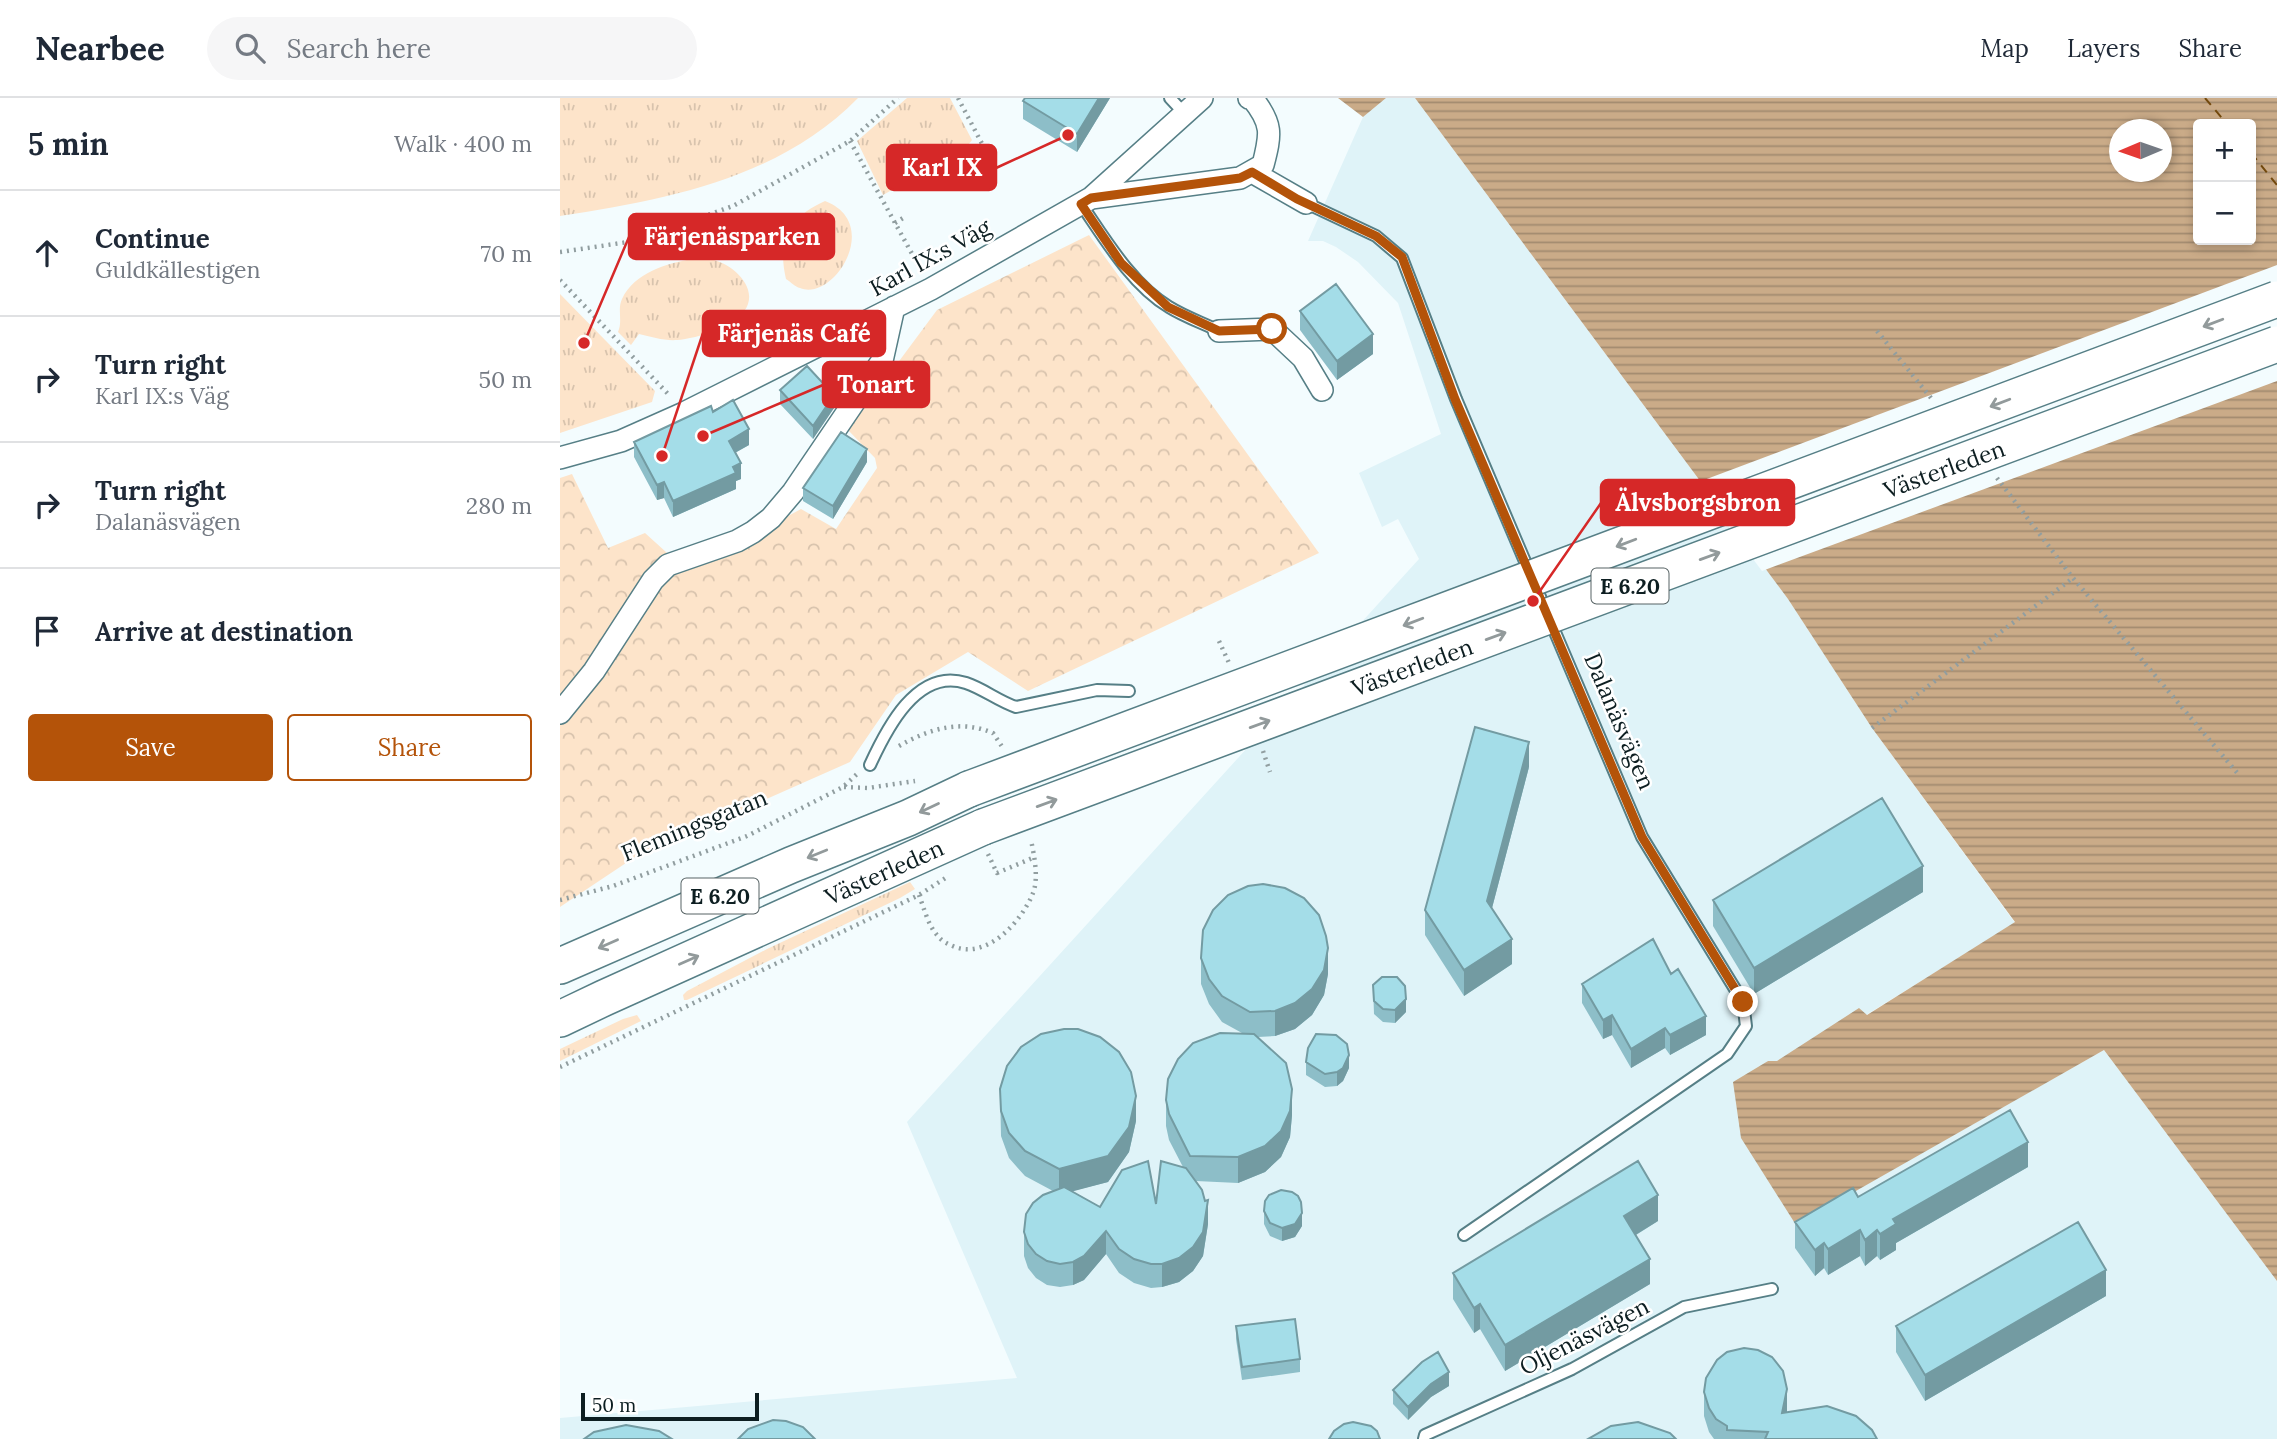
<!DOCTYPE html>
<html lang="en">
<head>
<meta charset="utf-8">
<style>
	:root { --surface:#fff; --page:#f6f6f7; --text:#1f2937; --muted:#747a83; --line:#e0e1e3; --accent:#b45309 }
	body { margin:0; font-family:Lora,serif; background:var(--page); color:var(--text) }
	.controls { position:absolute; right:21px; top:21px; display:grid; overflow:hidden; border-radius:7px; box-shadow:0 4px 10px #0003 }
	.controls button { width:63px; height:63px; display:grid; place-items:center; padding:0; border:0; border-bottom:2px solid var(--line); background:var(--surface); color:var(--text); font:35px sans-serif }
	.compass { position:absolute; left:1549px; top:21px; width:63px; height:63px; border-radius:50%; background:var(--surface); box-shadow:0 4px 10px #0003; rotate:268deg }
	.scale { position:absolute; left:21px; bottom:18px; width:178px; box-sizing:border-box; padding-left:7px; border:4px solid #0d1e21; border-top:0; font-size:19px; line-height:24px; white-space:nowrap; color:#0d1e21; -webkit-text-stroke:5px #fff; paint-order:stroke }
	.stop { position:absolute; width:21px; height:21px; margin:-16px; border:5px solid #b45309; border-radius:50%; background:#fff }
	.stop.end { background:#b45309; border-color:#fff; box-shadow:0 2px 7px #0008 }
	.list { margin:0; padding:0; list-style:none }
	h2 { display:flex; justify-content:space-between; align-items:center; height:91px; margin:0; padding:0 28px; font-size:30px }
	h2 small { font-size:23px; font-weight:400; color:var(--muted) }
	.list li { display:grid; grid-template-columns:46px 1fr auto; gap:21px; align-items:center; box-sizing:border-box; height:126px; padding:0 28px; border-top:2px solid var(--line) }
	.list b { display:block; font-size:26px; white-space:nowrap }
	.list p { margin:0; font-size:23px; white-space:nowrap; color:var(--muted) }
	.list em { font-size:23px; font-style:normal; color:var(--muted) }
	.actions { display:flex; gap:14px; padding:21px 28px }
	.actions a { flex:1; padding:16px 0; border:2px solid var(--accent); border-radius:7px; text-align:center; font-size:24px; color:var(--accent) }
	.actions .main { background:var(--accent); color:#fff }
	.icon { flex:none; width:38px; height:38px; fill:none; stroke:currentColor; stroke-width:2; stroke-linecap:round; stroke-linejoin:round }
	.map { position:relative; flex:none; width:1717px; height:1341px; overflow:hidden }
	header { display:flex; align-items:center; gap:42px; box-sizing:border-box; height:98px; padding:0 35px; background:var(--surface); border-bottom:2px solid var(--line) }
	header strong { font-size:33px }
	nav { display:flex; gap:38px; margin-inline-start:auto; font-size:24px }
	.search { width:490px; height:63px; background:var(--page); display:flex; align-items:center; gap:18px; box-sizing:border-box; padding:0 24px; border-radius:38px; color:var(--muted); font-size:26px }
	main { display:flex }
	aside { flex:1; background:var(--surface) }
	.map>svg:first-child { display:block }
</style>
</head>
<body>
<header>
<strong>Nearbee</strong>
<div class="search"><svg class="icon" aria-label="search" viewBox="0 0 24 24"><circle cx="10" cy="10" r="6"/><path d="M15 15l6 6"/></svg>Search here</div>
<nav><a>Map</a><a>Layers</a><a>Share</a></nav>
</header>
<main>
<aside>
<h2>5 min<small>Walk · 400 m</small></h2>
<ul class="list">
<li><svg class="icon" aria-label="ahead" viewBox="0 0 24 24"><path d="M12 20V5M6 11l6-6 6 6"/></svg><div><b>Continue</b><p>Guldkällestigen</p></div><em>70 m</em></li>
<li><svg class="icon" aria-label="right" viewBox="0 0 24 24"><path d="M7 20v-9h11M14 6l5 5-5 5"/></svg><div><b>Turn right</b><p>Karl IX:s Väg</p></div><em>50 m</em></li>
<li><svg class="icon" aria-label="right" viewBox="0 0 24 24"><path d="M7 20v-9h11M14 6l5 5-5 5"/></svg><div><b>Turn right</b><p>Dalanäsvägen</p></div><em>280 m</em></li>
<li><svg class="icon" aria-label="arrive" viewBox="0 0 24 24"><path d="M6 21V4h12l-3 4 3 4H6"/></svg><div><b>Arrive at destination</b></div></li>
</ul>
<div class="actions"><a class="main">Save</a><a>Share</a></div>
</aside>
<div class="map">
<svg width="1717" height="1341" viewBox="0 0 1717 1341">
	<defs>
		<pattern id="grass-tufts" width="24" height="20" patternUnits="userSpaceOnUse" patternTransform="scale(1.75)"><rect width="24" height="20" fill="#fde4ca"/><path d="M3 7l-1-3M5 7V3M7 7l1-3M15 17l-1-3M17 17v-4M19 17l1-3" fill="none" stroke="#d8c3ad"/></pattern>
		<pattern id="forest-crowns" width="20" height="18" patternUnits="userSpaceOnUse" patternTransform="scale(1.75)"><rect width="20" height="18" fill="#fde4ca"/><path d="M2 6a3 3 0 1 1 6 0M12 15a3 3 0 1 1 6 0" fill="none" stroke="#d8c3ad"/></pattern>
		<pattern id="water-rules" width="6" height="5" patternUnits="userSpaceOnUse" patternTransform="scale(1.75)"><rect width="6" height="5" fill="#caab88"/><path d="M0 2.5h6" fill="none" stroke="#a28b6f"/></pattern>
	</defs>
	<rect width="100%" height="100%" fill="#f3fcfe"/>
	<path fill="#dff3f8" d="M 826,0 L 855,0 L 1228,501 L 1312,630 L 1455,825 L 1306,917 L 1217,963 L 1207,963 L 1236,1126 L 1544,952 L 1717,1183 L 1717,1341 L 0,1341 L 0,1320 L 457,1280 L 347,1024 L 859,461 L 838,421 L 822,429 L 799,375 L 881,336 L 838,205 L 798,164 L 776,149 L 763,143 L 748,143 L 803,19 Z"/>
	<path fill="url(#grass-tufts)" d="M 0,0 L 298,0 C 220,80 106,102 0,118 Z
		M 347,0 L 390,0 L 412,42 L 405,51 L 323,97 L 297,43 Z
		M 265,103 C 323,125 274,204 240,190 C 235,189 231,184 226,181 C 217,143 229,119 265,103 Z
		M 133,161 C 138,161 144,160 150,161 C 169,164 195,185 188,206 C 182,227 136,241 117,242 C 105,243 91,239 79,236 L 71,247 L 58,234 C 63,223 57,211 62,201 C 74,175 107,165 133,161 Z
		M 0,196 L 95,293 L 92,304 L 0,335 Z
		M 350,784 L 355,791 L 340,800 L 127,902 L 124,902 L 123,897 L 127,893 L 207,851 Z
		M 77,917 L 81,923 L 0,963 L 0,951 L 63,921 Z"/>
	<path fill="url(#forest-crowns)" d="M 529,137 L 759,455 L 468,593 L 408,554 L 336,597 L 290,664 L 75,759 L 0,809 L 0,380 L 12,376 L 48,450 L 85,435 L 127,473 L 241,411 L 276,431 L 317,370 L 315,360 L 288,332 L 377,212 Z"/>
	<path fill="url(#water-rules)" fill-rule="evenodd" d="M 778,0 L 826,0 L 803,19 Z
		M 855,0 L 1717,0 L 1717,1183 L 1544,952 L 1236,1127 L 1181,1040 L 1173,984 L 1208,963 L 1217,963 L 1299,910 L 1307,917 L 1455,824 L 1312,630 L 1228,501 ZM 1638,26 L 1691,26 L 1691,142 L 1638,142 ZM 1560,32 L 1602,32 L 1602,74 L 1560,74 Z"/>
	<path fill="#f3fcfe" d="M 1717,167 L 1717,283 L 1202,473 L 1136,385 Z"/>
	<g fill="none" stroke-linecap="round" stroke-linejoin="round">
		<path stroke="#73490d" stroke-width="2" stroke-dasharray="9 7" stroke-linecap="butt" d="M 1645,0 L 1667,26
			M 1691,55 L 1717,87"/>
		<g stroke="#567f86" stroke-width="14">
			<path id="service" d="M 610,0 L 624,15
				M 746,105 L 816,138 L 842,160 L 896,301 L 1082,739 L 1183,904 L 1186,928 L 1167,956 L 904,1137
				M 521,106 C 545,141 572,187 609,209 C 625,219 643,225 659,233
				M 310,667 C 326,632 357,569 406,585 C 424,591 438,603 456,609 L 537,592 L 569,593
				M 864,1341 L 865,1337 L 1012,1271 L 1124,1209 L 1212,1191"/>
		</g>
		<g stroke="#567f86" stroke-width="24">
			<path id="minor" d="M 692,74 L 746,105
				M 531,100 L 680,80 L 703,67 C 711,36 713,26 692,0 L 689,0
				M 659,233 L 712,231 L 743,260 L 762,292
				M 0,360 L 61,343 L 124,315 L 371,191 L 531,100 L 642,0
				M 0,615 L 34,573 L 93,482 L 108,467 L 177,443 L 193,434 L 211,420 L 233,394 L 322,263 L 334,209"/>
		</g>
		<g stroke="#567f86" stroke-width="38">
			<path id="trunk" d="M 0,868 L 231,767 L 348,720 L 409,691
				M 0,921 L 44,900 L 423,729"/>
		</g>
		<path stroke="#919ea0" stroke-width="4.5" stroke-dasharray="2 5" stroke-linecap="butt" d="M 398,0 L 429,59 L 427,74
			M 290,43 L 362,174
			M 335,125 L 343,120
			M 0,154 L 75,143 L 173,108 L 290,43 L 338,0
			M 0,182 L 110,298
			M 1317,233 L 1371,300
			M 1437,380 L 1513,480 L 1679,677
			M 659,543 L 669,565
			M 1312,630 L 1513,480
			M 339,648 C 369,631 400,621 433,635 L 443,650
			M 703,653 L 710,674
			M 284,689 L 308,690 L 355,683
			M 428,756 L 437,775 L 475,759
			M 359,797 C 364,810 368,827 377,837 C 381,843 388,846 395,849 C 428,861 462,823 473,795 C 479,780 474,757 471,742
			M 0,802 L 53,788 L 187,738 L 283,689 L 297,676
			M 0,969 L 359,797 L 387,779"/>
		<use href="#service" stroke="#fff" stroke-width="10"/>
		<use href="#minor" stroke="#fff" stroke-width="21"/>
		<use href="#trunk" stroke="#fff" stroke-width="35"/>
		<g stroke="#567f86" stroke-width="38" stroke-linecap="butt">
			<path id="trunk-bridge" d="M 409,691 L 1717,201
				M 423,729 L 1717,246"/>
		</g>
		<use href="#trunk-bridge" stroke="#fff" stroke-width="35"/>
	</g>
	<path fill="#8dbec8" d="M 465,0 L 550,0 L 517,54 L 463,21 L 463,3 Z
		M 740,213 L 813,256 L 777,282 L 740,232 Z
		M 220,292 L 274,310 L 253,341 L 220,306 Z
		M 153,314 L 189,347 L 175,355 L 181,381 L 176,383 L 176,391 L 113,419 L 104,400 L 97,402 L 74,359 L 74,344 Z
		M 307,364 L 273,421 L 243,403 L 243,390 Z
		M 969,669 L 932,810 L 952,866 L 904,898 L 865,837 L 865,812 Z
		M 1363,794 L 1194,896 L 1153,828 L 1153,802 Z
		M 641,860 L 768,876 L 764,897 L 752,917 L 735,931 L 715,938 L 698,939 L 732,1017 L 730,1039 L 721,1059 L 705,1074 L 678,1085 L 636,1083 L 648,1126 L 643,1158 L 633,1173 L 619,1184 L 602,1189 L 591,1190 L 574,1185 L 559,1175 L 546,1156 L 524,1182 L 513,1187 L 500,1189 L 487,1187 L 476,1180 L 468,1170 L 464,1158 L 464,1134 L 493,1093 L 465,1078 L 449,1060 L 441,1038 L 440,991 L 576,1023 L 569,1054 L 548,1084 L 512,1093 L 540,1109 L 596,1106 L 623,1069 L 609,1042 L 606,1028 L 606,1002 L 682,935 L 662,924 L 649,906 L 641,886 Z
		M 1111,876 L 1146,937 L 1110,957 L 1105,950 L 1071,970 L 1052,937 L 1043,941 L 1022,905 L 1022,886 Z
		M 813,887 L 846,914 L 835,925 L 823,924 L 814,916 Z
		M 746,964 L 789,970 L 783,983 L 777,988 L 765,989 L 746,977 Z
		M 1468,1069 L 1336,1145 L 1336,1152 L 1320,1162 L 1317,1158 L 1305,1168 L 1300,1158 L 1268,1177 L 1264,1170 L 1255,1178 L 1235,1150 L 1235,1124 L 1298,1099 Z
		M 704,1113 L 742,1128 L 735,1139 L 722,1143 L 710,1138 L 704,1126 Z
		M 1098,1123 L 1076,1137 L 1090,1186 L 945,1273 L 920,1231 L 914,1235 L 893,1201 L 893,1175 Z
		M 1546,1198 L 1365,1303 L 1336,1254 L 1336,1228 Z
		M 676,1228 L 740,1261 L 740,1274 L 682,1282 L 676,1241 Z
		M 889,1288 L 871,1299 L 848,1322 L 833,1306 L 833,1292 Z
		M 1144,1294 L 1227,1314 L 1317,1341 L 1154,1341 L 1149,1334 L 1144,1318 Z"/>
	<path fill="#739ba2" d="M 539,0 L 550,0 L 517,54 L 517,36 Z
		M 813,236 L 813,256 L 777,282 L 777,263 Z
		M 274,297 L 274,310 L 253,341 L 253,328 Z
		M 189,331 L 189,347 L 169,358 L 169,343 Z
		M 307,351 L 307,364 L 273,421 L 273,408 Z
		M 181,365 L 181,381 L 176,383 L 176,391 L 113,419 L 113,403 Z
		M 104,384 L 104,400 L 97,402 L 97,387 Z
		M 969,644 L 969,669 L 927,829 L 927,803 Z
		M 1363,768 L 1363,794 L 1194,896 L 1194,870 Z
		M 952,841 L 952,866 L 904,898 L 904,872 Z
		M 768,850 L 768,876 L 764,897 L 752,917 L 735,931 L 715,938 L 715,913 Z
		M 846,901 L 846,914 L 835,925 L 835,912 Z
		M 1052,917 L 1052,937 L 1043,941 L 1043,922 Z
		M 1146,918 L 1146,937 L 1110,957 L 1110,937 Z
		M 1105,930 L 1105,950 L 1071,970 L 1071,951 Z
		M 789,957 L 789,970 L 783,983 L 777,988 L 777,974 Z
		M 732,991 L 732,1017 L 730,1039 L 721,1059 L 705,1074 L 678,1085 L 678,1059 Z
		M 576,998 L 576,1023 L 569,1054 L 548,1084 L 499,1097 L 499,1071 Z
		M 1468,1044 L 1468,1069 L 1336,1145 L 1336,1152 L 1320,1162 L 1320,1136 L 1333,1121 Z
		M 1098,1097 L 1098,1123 L 1064,1144 L 1064,1118 Z
		M 648,1102 L 648,1126 L 643,1158 L 633,1173 L 619,1184 L 602,1189 L 602,1166 Z
		M 742,1115 L 742,1128 L 735,1139 L 722,1143 L 722,1130 Z
		M 1300,1132 L 1300,1158 L 1268,1177 L 1268,1151 Z
		M 1317,1132 L 1317,1158 L 1305,1168 L 1305,1142 Z
		M 546,1133 L 546,1156 L 524,1182 L 513,1187 L 513,1164 Z
		M 1264,1145 L 1264,1170 L 1255,1178 L 1255,1152 Z
		M 1090,1161 L 1090,1186 L 945,1273 L 945,1247 Z
		M 1546,1172 L 1546,1198 L 1365,1303 L 1365,1277 Z
		M 920,1206 L 920,1231 L 914,1235 L 914,1210 Z
		M 889,1274 L 889,1288 L 871,1299 L 848,1322 L 848,1309 L 871,1286 Z
		M 1227,1291 L 1227,1315 L 1222,1315 Z"/>
	<path fill="#a4dde8" stroke="#739ba2" stroke-width="2" d="M 465,0 L 539,0 L 517,36 L 463,3 Z
		M 776,186 L 813,236 L 777,263 L 740,213 Z
		M 247,268 L 274,297 L 253,328 L 220,292 Z
		M 173,302 L 189,331 L 169,343 L 181,365 L 173,369 L 176,375 L 113,403 L 104,384 L 97,387 L 74,344 L 151,308 L 153,314 Z
		M 281,334 L 307,351 L 273,408 L 243,390 Z
		M 915,629 L 969,644 L 927,803 L 952,841 L 904,872 L 865,812 Z
		M 1322,700 L 1363,768 L 1194,870 L 1153,802 Z
		M 703,786 L 725,790 L 744,800 L 759,817 L 766,838 L 768,850 L 764,872 L 752,891 L 735,905 L 715,913 L 690,914 L 662,898 L 649,881 L 641,860 L 643,832 L 653,812 L 668,797 L 688,788 Z
		M 1093,841 L 1111,876 L 1118,871 L 1146,918 L 1110,937 L 1105,930 L 1071,951 L 1052,917 L 1043,922 L 1022,886 Z
		M 822,879 L 837,879 L 845,888 L 846,901 L 835,912 L 823,911 L 814,903 L 813,887 Z
		M 504,931 L 518,931 L 540,939 L 559,954 L 571,974 L 576,998 L 569,1029 L 548,1058 L 499,1071 L 465,1053 L 449,1035 L 441,1013 L 440,991 L 447,968 L 461,949 L 481,936 Z
		M 660,935 L 694,936 L 726,965 L 732,991 L 730,1013 L 721,1033 L 705,1048 L 678,1059 L 630,1058 L 609,1016 L 606,1002 L 608,981 L 618,961 L 633,945 Z
		M 756,936 L 776,937 L 787,946 L 789,957 L 783,970 L 777,974 L 765,976 L 746,964 L 748,950 Z
		M 1450,1012 L 1468,1044 L 1333,1121 L 1336,1126 L 1320,1136 L 1317,1132 L 1305,1142 L 1300,1132 L 1268,1151 L 1264,1145 L 1255,1152 L 1235,1124 L 1293,1090 L 1298,1099 Z
		M 588,1063 L 596,1106 L 601,1063 L 626,1070 L 642,1092 L 645,1103 L 648,1102 L 643,1134 L 633,1149 L 619,1160 L 602,1166 L 591,1166 L 574,1161 L 559,1151 L 546,1133 L 524,1158 L 513,1164 L 500,1166 L 487,1163 L 476,1156 L 468,1146 L 464,1134 L 466,1116 L 473,1105 L 483,1097 L 504,1089 L 540,1109 L 562,1072 Z
		M 1078,1063 L 1098,1097 L 1064,1118 L 1090,1161 L 945,1247 L 920,1206 L 914,1210 L 893,1175 Z
		M 721,1092 L 732,1094 L 738,1098 L 741,1104 L 742,1115 L 735,1126 L 722,1130 L 710,1125 L 704,1113 L 705,1103 L 709,1097 Z
		M 1518,1124 L 1546,1172 L 1365,1277 L 1336,1228 Z
		M 735,1221 L 740,1261 L 682,1269 L 676,1228 Z
		M 1184,1250 L 1198,1252 L 1212,1259 L 1223,1273 L 1227,1291 L 1222,1315 L 1267,1308 L 1296,1318 L 1312,1332 L 1317,1341 L 1205,1341 L 1208,1334 L 1167,1332 L 1167,1328 L 1156,1321 L 1149,1310 L 1144,1294 L 1146,1280 L 1157,1262 L 1167,1254 Z
		M 878,1254 L 889,1274 L 871,1286 L 848,1309 L 833,1292 L 862,1264 Z
		M 213,1322 L 226,1323 L 243,1329 L 255,1341 L 178,1341 L 188,1331 Z
		M 793,1324 L 811,1328 L 817,1333 L 820,1341 L 769,1341 L 774,1333 L 784,1326 Z
		M 1078,1324 L 1110,1335 L 1116,1341 L 1028,1341 L 1051,1328 Z
		M 66,1327 L 99,1333 L 112,1341 L 24,1341 L 34,1334 Z"/>
	<defs><path id="oneway-shaft" d="M-6 0H5M1.5-3L5.5 0L1.5 3" fill="none" stroke-width="1.6" stroke-linecap="round" stroke-linejoin="round" transform="scale(1.75)"/></defs>
	<g stroke="#929a9b">
		<use href="#oneway-shaft" transform="translate(1653 225) rotate(159)"/>
		<use href="#oneway-shaft" transform="translate(1440 305) rotate(159)"/>
		<use href="#oneway-shaft" transform="translate(1066 445) rotate(159)"/>
		<use href="#oneway-shaft" transform="translate(1150 458) rotate(-20)"/>
		<use href="#oneway-shaft" transform="translate(853 524) rotate(159)"/>
		<use href="#oneway-shaft" transform="translate(936 538) rotate(-20)"/>
		<use href="#oneway-shaft" transform="translate(700 626) rotate(-20)"/>
		<use href="#oneway-shaft" transform="translate(487 705) rotate(-20)"/>
		<use href="#oneway-shaft" transform="translate(369 710) rotate(155)"/>
		<use href="#oneway-shaft" transform="translate(257 756) rotate(158)"/>
		<use href="#oneway-shaft" transform="translate(48 846) rotate(156)"/>
		<use href="#oneway-shaft" transform="translate(129 862) rotate(-24)"/>
	</g>
	<g fill="none" stroke-linecap="round" stroke-linejoin="round">
		<path stroke="#b45309" stroke-width="9" d="M 712,231 L 659,233 L 608,209 L 561,165 L 521,106 L 531,100 L 680,80 L 692,74 L 737,101 L 816,138 L 842,159 L 895,301 L 1082,739 L 1183,904"/>
	</g>
	<g text-anchor="middle" dominant-baseline="central" stroke-width="5" stroke-linejoin="round" paint-order="stroke">
		<g fill="#fff" stroke="#566264" stroke-width="2">
			<rect x="1031.5" y="470.5" width="77" height="35" rx="5"/>
			<rect x="121.5" y="780.5" width="77" height="35" rx="5"/>
		</g>
		<g font-size="21" font-weight="bold" fill="#0d1e21">
			<text x="1070" y="488">E 6.20</text>
			<text x="160" y="798">E 6.20</text>
		</g>
		<g font-size="23" fill="#0d1e21" stroke="#fff">
			<text transform="translate(370 159) rotate(-29)">Karl IX:s Väg</text>
			<text transform="translate(1384 371) rotate(-20)">Västerleden</text>
			<text transform="translate(852 569) rotate(-20)">Västerleden</text>
			<text transform="translate(1060 623) rotate(67)">Dalanäsvägen</text>
			<text transform="translate(134 727) rotate(-22)">Flemingsgatan</text>
			<text transform="translate(324 774) rotate(-24)">Västerleden</text>
			<text transform="translate(1024 1238) rotate(-27)">Oljenäsvägen</text>
		</g>
	</g>
	<path fill="none" stroke="#d62828" stroke-width="2.5" d="M508 37L436 70M24 245L69 139M102 358L143 235M143 338L263 287M973 503L1041 405"/>
	<g fill="#d62828" stroke="#fff" stroke-width="2.5">
		<circle cx="508" cy="37" r="7"/>
		<circle cx="24" cy="245" r="7"/>
		<circle cx="102" cy="358" r="7"/>
		<circle cx="143" cy="338" r="7"/>
		<circle cx="973" cy="503" r="7"/>
	</g>
	<g fill="#d62828" stroke="#d62828" stroke-width="2.5">
		<rect x="327" y="47" width="109" height="45" rx="7"/>
		<rect x="69" y="116" width="205" height="45" rx="7"/>
		<rect x="143" y="213" width="182" height="45" rx="7"/>
		<rect x="263" y="264" width="106" height="45" rx="7"/>
		<rect x="1041" y="382" width="193" height="45" rx="7"/>
	</g>
	<g font-size="24" text-anchor="middle" font-weight="bold" fill="#fff">
		<text x="382" y="78">Karl IX</text>
		<text x="172" y="147">Färjenäsparken</text>
		<text x="234" y="244">Färjenäs Café</text>
		<text x="316" y="295">Tonart</text>
		<text x="1138" y="413">Älvsborgsbron</text>
	</g>
</svg>
<div class="controls">
<button>+</button>
<button>−</button>
</div>
<svg class="compass" viewBox="-18 -18 36 36"><path d="M0-13l5 13h-10z" fill="#e53935"/><path d="M0 13l5-13h-10z" fill="#747a83"/></svg>
<div class="scale">50 m</div>
<div class="stop" style="left:712px;top:231px"></div>
<div class="stop end" style="left:1183px;top:904px"></div>
</div>
</main>
</body>
</html>
